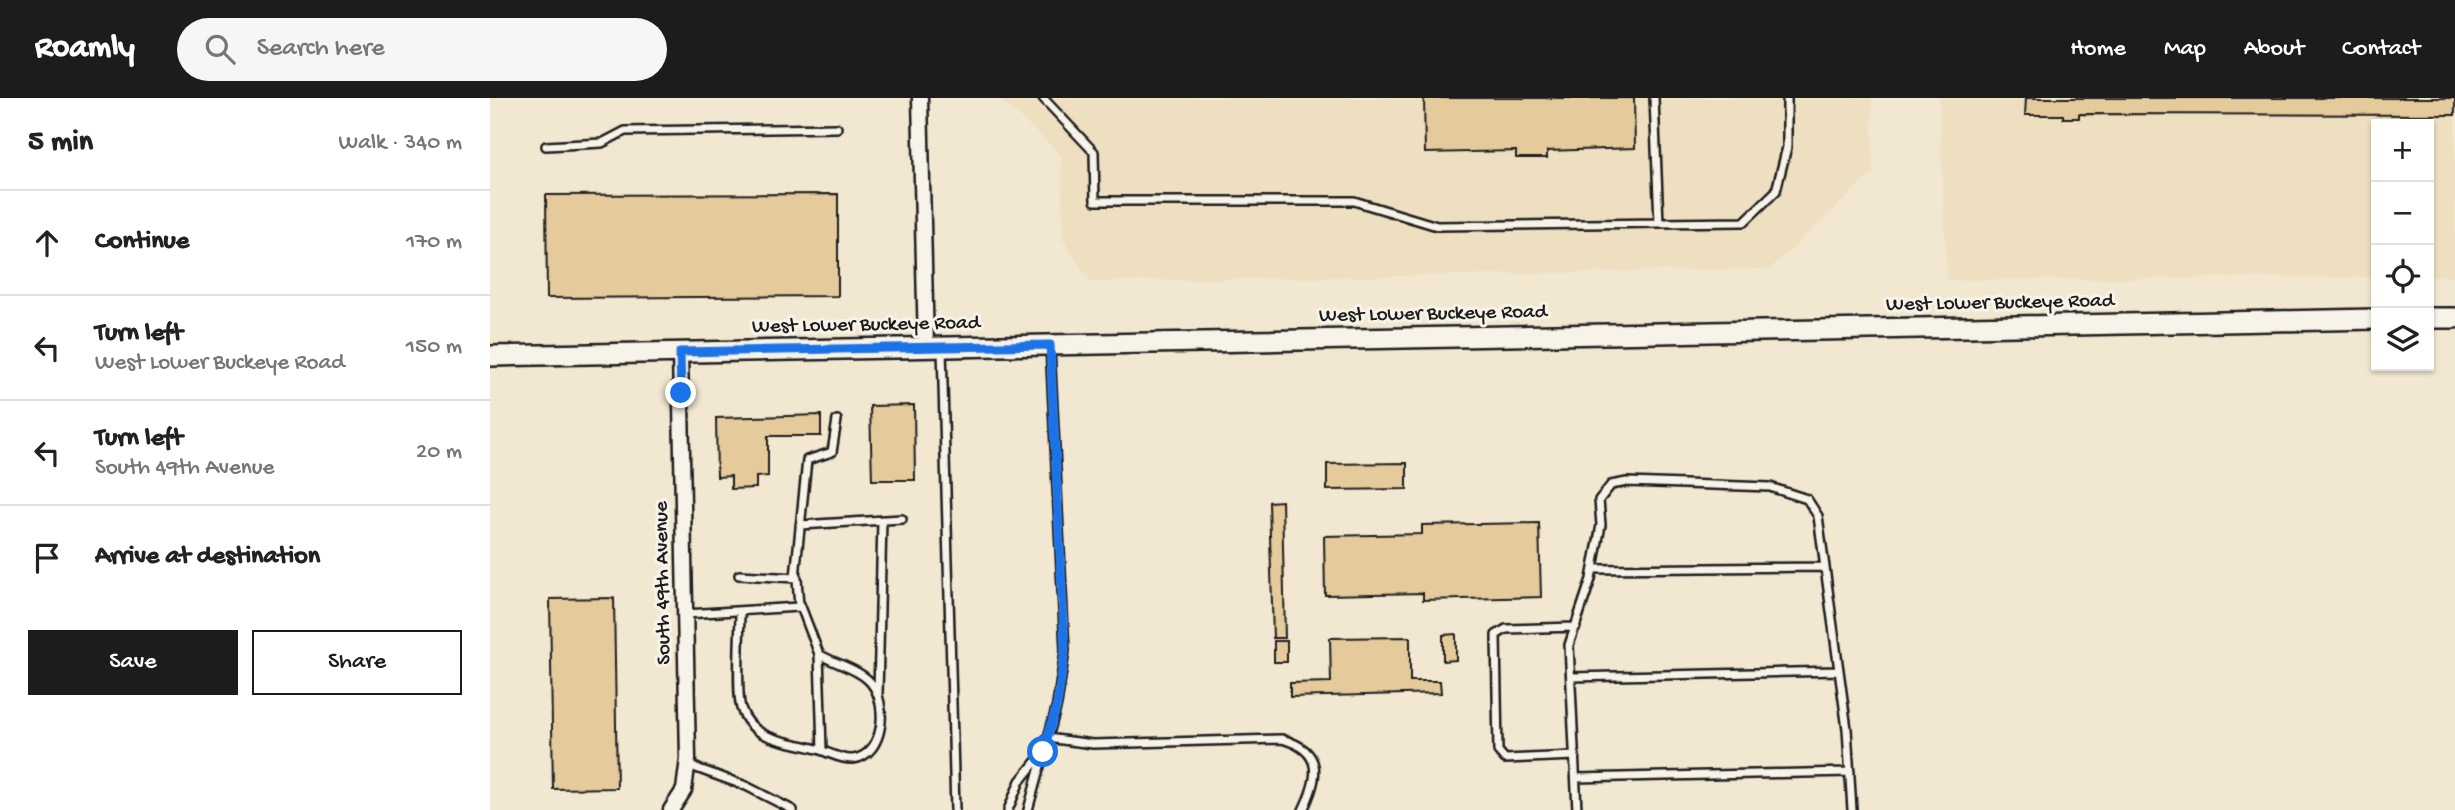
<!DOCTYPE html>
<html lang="en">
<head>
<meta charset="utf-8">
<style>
	:root { --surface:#fff; --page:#f6f6f6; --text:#222; --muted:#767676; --line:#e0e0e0; --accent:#1c1c1c }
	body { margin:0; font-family:"Gochi Hand",sans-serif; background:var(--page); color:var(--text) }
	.controls { position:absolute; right:21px; top:21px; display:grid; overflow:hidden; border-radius:0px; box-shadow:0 2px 5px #0004 }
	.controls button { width:63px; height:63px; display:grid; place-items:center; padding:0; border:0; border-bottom:2px solid var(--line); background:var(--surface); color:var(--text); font:35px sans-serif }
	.stop { position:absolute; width:21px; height:21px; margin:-16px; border:5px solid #1a73e8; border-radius:50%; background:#fff }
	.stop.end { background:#1a73e8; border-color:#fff; box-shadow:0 2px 7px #0008 }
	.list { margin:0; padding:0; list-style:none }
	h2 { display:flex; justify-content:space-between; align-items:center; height:91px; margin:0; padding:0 28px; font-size:30px }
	h2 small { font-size:23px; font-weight:400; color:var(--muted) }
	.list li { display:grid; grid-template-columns:46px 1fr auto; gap:21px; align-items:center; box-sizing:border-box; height:105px; padding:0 28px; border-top:2px solid var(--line) }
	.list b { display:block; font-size:26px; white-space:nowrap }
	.list p { margin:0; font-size:23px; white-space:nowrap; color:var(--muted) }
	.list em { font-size:23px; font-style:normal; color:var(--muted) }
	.actions { display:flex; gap:14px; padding:21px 28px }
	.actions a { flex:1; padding:16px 0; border:2px solid var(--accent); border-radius:0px; text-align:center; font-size:24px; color:var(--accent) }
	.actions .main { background:var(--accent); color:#fff }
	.icon { flex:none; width:38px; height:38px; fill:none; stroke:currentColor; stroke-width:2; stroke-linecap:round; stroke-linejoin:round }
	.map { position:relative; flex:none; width:1965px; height:712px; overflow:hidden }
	header { display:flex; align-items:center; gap:42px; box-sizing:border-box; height:98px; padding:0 35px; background:var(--accent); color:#fff }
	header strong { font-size:33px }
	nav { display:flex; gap:38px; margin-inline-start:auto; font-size:24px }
	.search { width:490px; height:63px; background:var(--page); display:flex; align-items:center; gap:18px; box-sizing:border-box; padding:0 24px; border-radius:38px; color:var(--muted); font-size:26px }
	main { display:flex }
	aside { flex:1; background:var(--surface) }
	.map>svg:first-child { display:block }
</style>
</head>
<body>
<header>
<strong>Roamly</strong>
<div class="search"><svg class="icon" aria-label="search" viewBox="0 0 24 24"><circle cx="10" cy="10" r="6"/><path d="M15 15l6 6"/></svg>Search here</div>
<nav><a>Home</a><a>Map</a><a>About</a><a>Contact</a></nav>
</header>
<main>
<aside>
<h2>5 min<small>Walk · 340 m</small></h2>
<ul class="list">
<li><svg class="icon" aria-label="ahead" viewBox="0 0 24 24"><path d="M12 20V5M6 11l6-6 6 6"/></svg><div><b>Continue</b></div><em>170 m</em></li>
<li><svg class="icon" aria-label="left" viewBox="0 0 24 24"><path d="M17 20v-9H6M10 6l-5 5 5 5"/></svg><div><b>Turn left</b><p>West Lower Buckeye Road</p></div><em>150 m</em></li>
<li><svg class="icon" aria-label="left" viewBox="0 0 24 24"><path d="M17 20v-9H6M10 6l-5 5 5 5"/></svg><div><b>Turn left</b><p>South 49th Avenue</p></div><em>20 m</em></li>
<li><svg class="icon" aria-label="arrive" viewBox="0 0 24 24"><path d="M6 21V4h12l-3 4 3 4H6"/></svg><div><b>Arrive at destination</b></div></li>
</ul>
<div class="actions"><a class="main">Save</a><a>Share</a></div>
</aside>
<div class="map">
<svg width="1965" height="712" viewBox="0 0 1965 712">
	<rect width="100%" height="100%" fill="#f2e7d1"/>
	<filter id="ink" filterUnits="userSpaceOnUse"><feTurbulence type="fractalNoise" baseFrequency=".0143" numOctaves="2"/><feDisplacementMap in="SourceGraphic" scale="14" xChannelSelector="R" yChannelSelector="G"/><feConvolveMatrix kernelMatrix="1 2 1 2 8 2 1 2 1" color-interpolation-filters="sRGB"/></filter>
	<g filter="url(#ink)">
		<path fill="#eedfc1" d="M 509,0 L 1382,0 L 1383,75 L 1280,171 L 600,184 L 573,141 L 571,57 Z
			M 1449,0 L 1965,0 L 1965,178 L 1939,178 L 1939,26 L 1886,26 L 1886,179 L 1457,182 Z"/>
		<path fill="#e5cb9b" stroke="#1c1c1c" stroke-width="2" d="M 934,0 L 1144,0 L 1145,50 L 1057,53 L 1057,60 L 1026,60 L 1026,53 L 935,55 Z
			M 1536,0 L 1965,0 L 1965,17 L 1589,16 L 1589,20 L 1573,20 L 1573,17 L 1535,17 Z
			M 348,96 L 348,198 L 57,200 L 56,97 Z
			M 424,307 L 425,382 L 382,382 L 380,308 Z
			M 331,317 L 331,338 L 278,338 L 278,378 L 266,379 L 266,390 L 241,391 L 241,378 L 227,379 L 226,320 Z
			M 917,365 L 917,391 L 837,392 L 837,366 Z
			M 792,403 L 795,540 L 783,540 L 779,404 Z
			M 1049,425 L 1051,499 L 933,502 L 933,495 L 835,497 L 834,438 L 932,436 L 932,427 Z
			M 124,500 L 127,690 L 63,691 L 60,501 Z
			M 966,536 L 966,562 L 953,563 L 953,537 Z
			M 920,539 L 920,583 L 950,583 L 951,595 L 800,599 L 800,585 L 841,584 L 840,540 Z
			M 784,543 L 797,543 L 797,564 L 784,564 Z"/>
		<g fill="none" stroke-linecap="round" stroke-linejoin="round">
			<g stroke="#1c1c1c" stroke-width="12">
				<path id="service" d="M 553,0 L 604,54 L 605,103 L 864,103 L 947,128 L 1169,125 L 1164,0
					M 56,48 L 112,45 L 135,33 L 347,30
					M 1169,125 L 1254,124 L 1286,93 L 1297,49 L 1297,0
					M 452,251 L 465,712
					M 310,427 L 412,421
					M 1103,471 L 1335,469
					M 305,479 L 317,362 L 342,354 L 347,322
					M 250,513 C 250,533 246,595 251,610 C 262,644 300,643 327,651 C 338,654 351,662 363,661 C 395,657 398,605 381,585 C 369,571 345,566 329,556 L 310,506
					M 196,516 L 309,509 L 307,480 L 249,477
					M 329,556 L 332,652
					M 1081,579 L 1349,573
					M 388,596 L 392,422
					M 557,640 L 603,646 L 792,641 C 834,653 829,679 813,712
					M 1085,658 L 1015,661 L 1008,653 L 1006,537 L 1016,531 L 1086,529
					M 198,667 L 256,688 L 303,712
					M 1086,680 L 1360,674
					M 518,712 L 530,683 L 551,657
					M 538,712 L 567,607 L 575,553 L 560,248
					M 1087,712 L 1079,547 L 1101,481 L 1111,427 L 1109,402 L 1121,387 L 1137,384 L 1280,389 L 1317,401 L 1328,418 L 1357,631 L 1362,712"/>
			</g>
			<g stroke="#1c1c1c" stroke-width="19">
				<path id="minor" d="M 430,0 L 436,249
					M 181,712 L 194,692 L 198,661 L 190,254"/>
			</g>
			<g stroke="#1c1c1c" stroke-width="24">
				<path id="secondary" d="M 1939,220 L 1965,220
					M 0,258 L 1886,221"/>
			</g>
			<use href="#service" stroke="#f7f3e8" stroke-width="7"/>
			<use href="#minor" stroke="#f7f3e8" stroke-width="14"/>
			<use href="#secondary" stroke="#f7f3e8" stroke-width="19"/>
		</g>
	</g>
	<g fill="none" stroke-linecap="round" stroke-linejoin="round" filter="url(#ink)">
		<path stroke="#1a73e8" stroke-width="9" d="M 191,295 L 190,254 L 560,247 L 575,553 L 567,607 L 553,654"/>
	</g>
	<g text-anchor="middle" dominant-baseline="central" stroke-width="6" stroke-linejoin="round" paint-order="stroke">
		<g font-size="21" fill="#1c1c1c" stroke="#f7f3e8">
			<text transform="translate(1510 206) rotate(-1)">West Lower Buckeye Road</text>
			<text transform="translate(943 217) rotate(-1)">West Lower Buckeye Road</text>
			<text transform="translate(376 228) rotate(-1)">West Lower Buckeye Road</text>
			<text transform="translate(174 485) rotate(-91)">South 49th Avenue</text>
		</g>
	</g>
</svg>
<div class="controls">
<button>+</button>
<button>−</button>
<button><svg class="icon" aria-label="locate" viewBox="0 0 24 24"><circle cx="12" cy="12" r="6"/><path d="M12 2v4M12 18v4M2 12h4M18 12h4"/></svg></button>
<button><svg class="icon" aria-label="layers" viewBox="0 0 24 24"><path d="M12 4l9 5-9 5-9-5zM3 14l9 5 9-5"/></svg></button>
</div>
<div class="stop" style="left:553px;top:654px"></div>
<div class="stop end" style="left:191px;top:295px"></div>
</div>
</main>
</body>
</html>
